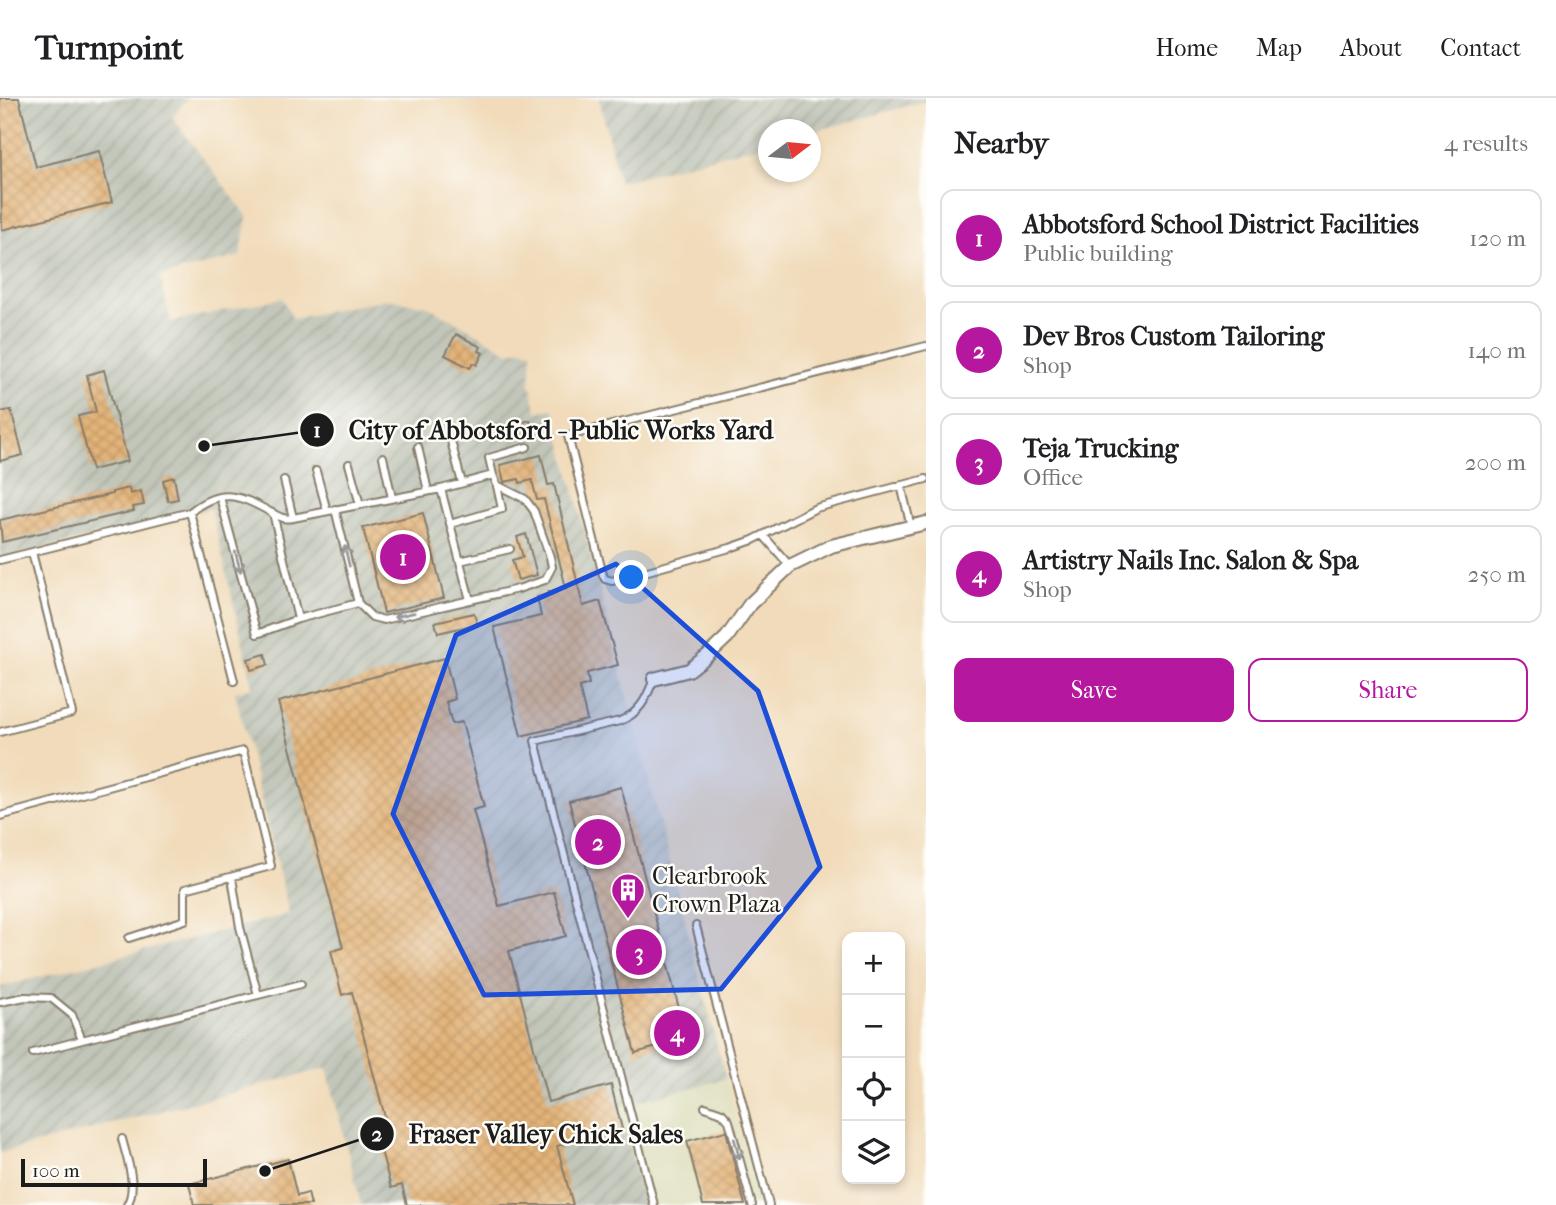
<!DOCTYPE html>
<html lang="en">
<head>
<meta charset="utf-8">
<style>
	:root { --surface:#fff; --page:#f6f6f6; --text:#202124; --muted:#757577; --line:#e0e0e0; --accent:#b5179e }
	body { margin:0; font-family:"IM FELL French Canon",serif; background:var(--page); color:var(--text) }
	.controls { position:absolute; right:21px; bottom:21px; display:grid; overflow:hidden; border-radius:14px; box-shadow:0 4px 10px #0003 }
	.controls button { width:63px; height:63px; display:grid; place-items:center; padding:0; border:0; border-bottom:2px solid var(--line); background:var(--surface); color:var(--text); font:35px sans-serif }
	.compass { position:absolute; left:758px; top:21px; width:63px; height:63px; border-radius:50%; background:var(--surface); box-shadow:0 4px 10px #0003; rotate:74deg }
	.scale { position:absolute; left:21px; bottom:18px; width:186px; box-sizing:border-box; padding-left:7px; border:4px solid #1c1c1c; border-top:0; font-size:19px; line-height:24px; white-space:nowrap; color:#1c1c1c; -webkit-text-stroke:5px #fdfcf7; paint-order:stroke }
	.you { position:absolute; left:632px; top:480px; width:24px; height:24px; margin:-18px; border:5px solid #fff; border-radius:50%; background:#1a73e8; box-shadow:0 0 0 10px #1a73e833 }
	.badge { display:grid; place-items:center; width:46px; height:46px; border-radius:50%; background:var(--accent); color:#fff; font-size:23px; font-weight:700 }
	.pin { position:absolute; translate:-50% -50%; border:4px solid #fff; box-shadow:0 2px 7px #0006 }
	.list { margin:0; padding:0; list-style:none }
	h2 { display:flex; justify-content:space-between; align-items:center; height:91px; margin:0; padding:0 28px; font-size:30px }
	h2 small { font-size:23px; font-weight:400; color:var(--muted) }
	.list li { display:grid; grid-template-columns:46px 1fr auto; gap:21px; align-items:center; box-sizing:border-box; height:98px; margin:0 14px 14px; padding:0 14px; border:2px solid var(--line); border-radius:14px }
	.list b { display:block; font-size:26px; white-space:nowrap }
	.list p { margin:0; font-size:23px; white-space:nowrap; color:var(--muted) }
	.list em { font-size:23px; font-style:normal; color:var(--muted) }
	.actions { display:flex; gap:14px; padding:21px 28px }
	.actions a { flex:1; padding:16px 0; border:2px solid var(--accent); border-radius:14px; text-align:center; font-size:24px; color:var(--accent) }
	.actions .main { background:var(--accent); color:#fff }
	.icon { flex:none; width:38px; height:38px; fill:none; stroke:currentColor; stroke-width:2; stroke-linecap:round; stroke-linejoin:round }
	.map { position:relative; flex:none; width:926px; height:1107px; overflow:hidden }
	header { display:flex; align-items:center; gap:42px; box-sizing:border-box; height:98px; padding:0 35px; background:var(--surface); border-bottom:2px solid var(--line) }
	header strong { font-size:33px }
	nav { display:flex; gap:38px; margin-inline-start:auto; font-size:24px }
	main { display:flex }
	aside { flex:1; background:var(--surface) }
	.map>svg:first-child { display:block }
</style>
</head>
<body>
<header>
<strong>Turnpoint</strong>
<nav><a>Home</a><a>Map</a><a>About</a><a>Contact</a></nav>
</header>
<main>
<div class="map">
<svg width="926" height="1107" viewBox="0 0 926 1107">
	<defs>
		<pattern id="industrial-furrows" width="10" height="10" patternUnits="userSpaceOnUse" patternTransform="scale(1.75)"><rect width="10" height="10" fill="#c2c6b9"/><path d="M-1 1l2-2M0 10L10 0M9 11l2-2" fill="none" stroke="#a6aa9e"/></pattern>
		<pattern id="building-cross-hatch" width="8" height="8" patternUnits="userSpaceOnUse" patternTransform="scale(1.75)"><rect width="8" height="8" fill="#e3b479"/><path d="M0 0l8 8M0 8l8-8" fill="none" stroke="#c29a68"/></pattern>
	</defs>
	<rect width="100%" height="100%" fill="#fdfcf7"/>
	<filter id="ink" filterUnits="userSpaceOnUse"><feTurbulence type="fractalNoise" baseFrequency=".0143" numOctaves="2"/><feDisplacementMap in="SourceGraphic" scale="14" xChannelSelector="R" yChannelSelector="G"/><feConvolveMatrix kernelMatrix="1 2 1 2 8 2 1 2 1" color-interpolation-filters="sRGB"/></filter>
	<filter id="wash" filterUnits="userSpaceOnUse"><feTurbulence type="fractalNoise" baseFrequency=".00686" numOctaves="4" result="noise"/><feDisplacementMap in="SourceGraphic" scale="28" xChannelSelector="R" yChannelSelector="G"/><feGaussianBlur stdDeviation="1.57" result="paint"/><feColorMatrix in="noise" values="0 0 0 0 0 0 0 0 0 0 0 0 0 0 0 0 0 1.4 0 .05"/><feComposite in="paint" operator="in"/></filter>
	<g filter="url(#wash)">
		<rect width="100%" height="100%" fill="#f1dbba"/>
		<path fill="#dddebc" d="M 726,981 L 759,1107 L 644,1107 L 618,1008 Z"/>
		<path fill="url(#industrial-furrows)" d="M 0,0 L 188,0 L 172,19 L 247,118 L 240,158 L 160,179 L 171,224 L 282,200 L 293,221 L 386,201 L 428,208 L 509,254 L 521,251 L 532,253 L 530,287 L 537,314 L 553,311 L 726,981 L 619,1008 L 644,1107 L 361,1107 L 327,970 L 0,1055 L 0,889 L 289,816 L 235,594 L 253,589 L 211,410 L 0,461 Z
			M 599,0 L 926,0 L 926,3 L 811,34 L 810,32 L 768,32 L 768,45 L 619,84 Z"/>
		<g id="blocks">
			<path fill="url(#building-cross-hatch)" d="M 0,0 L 19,0 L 36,69 L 99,53 L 112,104 L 2,132 Z
				M 456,236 L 481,249 L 479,253 L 483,255 L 477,267 L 473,265 L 470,270 L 445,257 Z
				M 104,272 L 128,363 L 92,372 L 78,318 L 96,314 L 87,277 Z
				M 11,312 L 23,357 L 0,363 L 0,314 Z
				M 530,322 L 533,334 L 514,340 L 510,328 Z
				M 541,357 L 548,387 L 554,386 L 583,508 L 600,503 L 618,567 L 587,575 L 589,586 L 579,589 L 587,622 L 521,638 L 494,529 L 541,518 L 537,499 L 549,496 L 548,494 L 566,490 L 544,401 L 537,402 L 532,382 L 520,385 L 519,381 L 504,384 L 500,367 Z
				M 174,379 L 178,401 L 168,403 L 163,382 Z
				M 129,390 L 130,396 L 141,393 L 144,407 L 133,409 L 134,413 L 2,444 L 0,422 L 112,396 L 112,394 Z
				M 423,415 L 444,500 L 384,515 L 363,430 Z
				M 526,436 L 537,477 L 518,482 L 512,462 L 523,459 L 517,439 Z
				M 474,515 L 477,526 L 438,535 L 435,524 Z
				M 265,556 L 268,567 L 251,572 L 248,561 Z
				M 445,560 L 455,601 L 446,604 L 452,626 L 462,624 L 484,709 L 473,712 L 499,808 L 554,794 L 566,838 L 509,853 L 548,1004 L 611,987 L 622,1031 L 557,1048 L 573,1107 L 407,1107 L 402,1087 L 391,1090 L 379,1045 L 391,1042 L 352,894 L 342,897 L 331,853 L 343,850 L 278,604 Z
				M 621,689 L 687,941 L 635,955 L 569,703 Z
				M 726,1033 L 745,1107 L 703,1107 L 687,1043 Z
				M 288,1061 L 297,1098 L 308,1095 L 311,1107 L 194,1107 L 189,1086 Z"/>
		</g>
	</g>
	<g filter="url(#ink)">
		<use href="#blocks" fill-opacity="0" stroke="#867c6b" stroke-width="2"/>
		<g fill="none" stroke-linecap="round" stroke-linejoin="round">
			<g stroke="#867c6b" stroke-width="10">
				<path id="lane" d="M 926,248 L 568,338 L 603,477 L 605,481 L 612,483 L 730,450 L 753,442 L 816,410 L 926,381
					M 451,343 L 462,385
					M 418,349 L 428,393
					M 383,359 L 392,400
					M 349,366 L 360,407
					M 316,373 L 327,413
					M 284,382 L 293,420
					M 901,387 L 911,429
					M 441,391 L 470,502
					M 220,399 L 257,536 L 298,521
					M 335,411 L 358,505
					M 190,414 C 221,389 240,397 272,415 C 280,419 284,422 293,420 L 441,391 L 493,377 L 489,360 L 527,349
					M 273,415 L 298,521 L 358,505 L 372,519 L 384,522 L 518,491 L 545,482 L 552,469 L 550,459 L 534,413 L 525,401 L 497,387 L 493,377
					M 450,426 L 502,411 L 497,388
					M 763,437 L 790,468
					M 32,454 L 190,414 L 234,583
					M 0,462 L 32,454 L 72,615 L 0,634
					M 460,463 L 510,451
					M 0,718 L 243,653 L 271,768 L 185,791 L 185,822 L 129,840
					M 232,780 L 240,829 L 258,897
					M 696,828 L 769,1107
					M 0,904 L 25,899 L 51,900 L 72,917 L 82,942 L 301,886
					M 33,955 L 82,942
					M 705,1009 L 722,1015 L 729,1023 L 752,1107
					M 122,1041 C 127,1061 138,1089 127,1107
					M 654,1107 L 535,643 L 620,623 C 640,615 646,601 654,581"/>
			</g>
			<g stroke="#867c6b" stroke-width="16">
				<path id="street" d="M 654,581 L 689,572 L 707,558 L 727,539 L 750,506 L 790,468 L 831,448 L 926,425"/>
			</g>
			<use href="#lane" stroke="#fff" stroke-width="6"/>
			<use href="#street" stroke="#fff" stroke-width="12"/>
		</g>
		<defs><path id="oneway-shaft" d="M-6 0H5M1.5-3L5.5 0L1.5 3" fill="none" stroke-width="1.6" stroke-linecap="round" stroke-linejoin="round" transform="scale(1.75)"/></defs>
		<g stroke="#999">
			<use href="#oneway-shaft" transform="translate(347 458) rotate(-103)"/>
			<use href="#oneway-shaft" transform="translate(238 464) rotate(75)"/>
			<use href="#oneway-shaft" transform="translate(404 517) rotate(167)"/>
			<use href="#oneway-shaft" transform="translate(737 1051) rotate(75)"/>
		</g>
	</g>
	<path fill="#1d4ed8" fill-opacity="0.2" stroke="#1d4ed8" stroke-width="5" stroke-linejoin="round" d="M 616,466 L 758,593 L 820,769 L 721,891 L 484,897 L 393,716 L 456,537 Z"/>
	<defs>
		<g id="building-pin" transform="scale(1.75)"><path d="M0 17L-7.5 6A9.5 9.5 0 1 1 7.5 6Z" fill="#b5179e" stroke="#fdfcf7"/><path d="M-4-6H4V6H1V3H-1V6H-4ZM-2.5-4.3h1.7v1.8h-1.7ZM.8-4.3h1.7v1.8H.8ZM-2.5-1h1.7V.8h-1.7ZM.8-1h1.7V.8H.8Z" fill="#fff"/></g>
	</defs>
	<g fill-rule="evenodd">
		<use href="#building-pin" x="628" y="792"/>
	</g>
	<g text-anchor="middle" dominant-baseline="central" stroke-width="5" stroke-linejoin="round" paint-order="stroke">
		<g font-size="24" fill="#1c1c1c" stroke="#fdfcf7" text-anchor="start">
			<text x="652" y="778">Clearbrook<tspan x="652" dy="28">Crown Plaza</tspan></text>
		</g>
	</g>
	<path fill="none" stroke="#1c1c1c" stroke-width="2.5" d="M204 348L317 332M265 1073L377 1036"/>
	<g fill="#1c1c1c" stroke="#fdfcf7" stroke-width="2.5">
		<circle cx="204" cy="348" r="7"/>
		<circle cx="265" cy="1073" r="7"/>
		<circle cx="317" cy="332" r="18"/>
		<circle cx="377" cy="1036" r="18"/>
	</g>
	<g font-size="21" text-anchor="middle" font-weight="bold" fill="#fff">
		<text x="317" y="339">1</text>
		<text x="377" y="1043">2</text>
	</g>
	<g font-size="26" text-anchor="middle" font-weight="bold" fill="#1c1c1c" stroke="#fdfcf7" stroke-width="5" stroke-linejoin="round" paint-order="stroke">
		<text x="561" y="341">City of Abbotsford - Public Works Yard</text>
		<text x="546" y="1045">Fraser Valley Chick Sales</text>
	</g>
</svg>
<div class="controls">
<button>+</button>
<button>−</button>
<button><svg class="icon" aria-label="locate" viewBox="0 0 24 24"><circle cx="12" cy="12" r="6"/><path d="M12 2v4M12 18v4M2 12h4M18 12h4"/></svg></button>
<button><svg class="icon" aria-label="layers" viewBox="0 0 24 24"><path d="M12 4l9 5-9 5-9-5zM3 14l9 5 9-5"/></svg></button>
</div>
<svg class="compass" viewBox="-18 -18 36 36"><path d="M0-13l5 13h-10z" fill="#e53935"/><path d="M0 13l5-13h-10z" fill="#757577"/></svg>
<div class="scale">100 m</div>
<div class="you"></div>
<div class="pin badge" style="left:403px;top:459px">1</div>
<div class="pin badge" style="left:598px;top:744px">2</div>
<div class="pin badge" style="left:639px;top:854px">3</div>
<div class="pin badge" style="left:677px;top:935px">4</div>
</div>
<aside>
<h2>Nearby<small>4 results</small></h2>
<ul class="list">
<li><span class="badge">1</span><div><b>Abbotsford School District Facilities</b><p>Public building</p></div><em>120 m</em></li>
<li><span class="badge">2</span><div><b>Dev Bros Custom Tailoring</b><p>Shop</p></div><em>140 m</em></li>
<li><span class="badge">3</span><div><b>Teja Trucking</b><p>Office</p></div><em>200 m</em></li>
<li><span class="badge">4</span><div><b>Artistry Nails Inc. Salon &amp; Spa</b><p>Shop</p></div><em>250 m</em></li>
</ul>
<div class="actions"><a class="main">Save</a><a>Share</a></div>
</aside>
</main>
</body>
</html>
